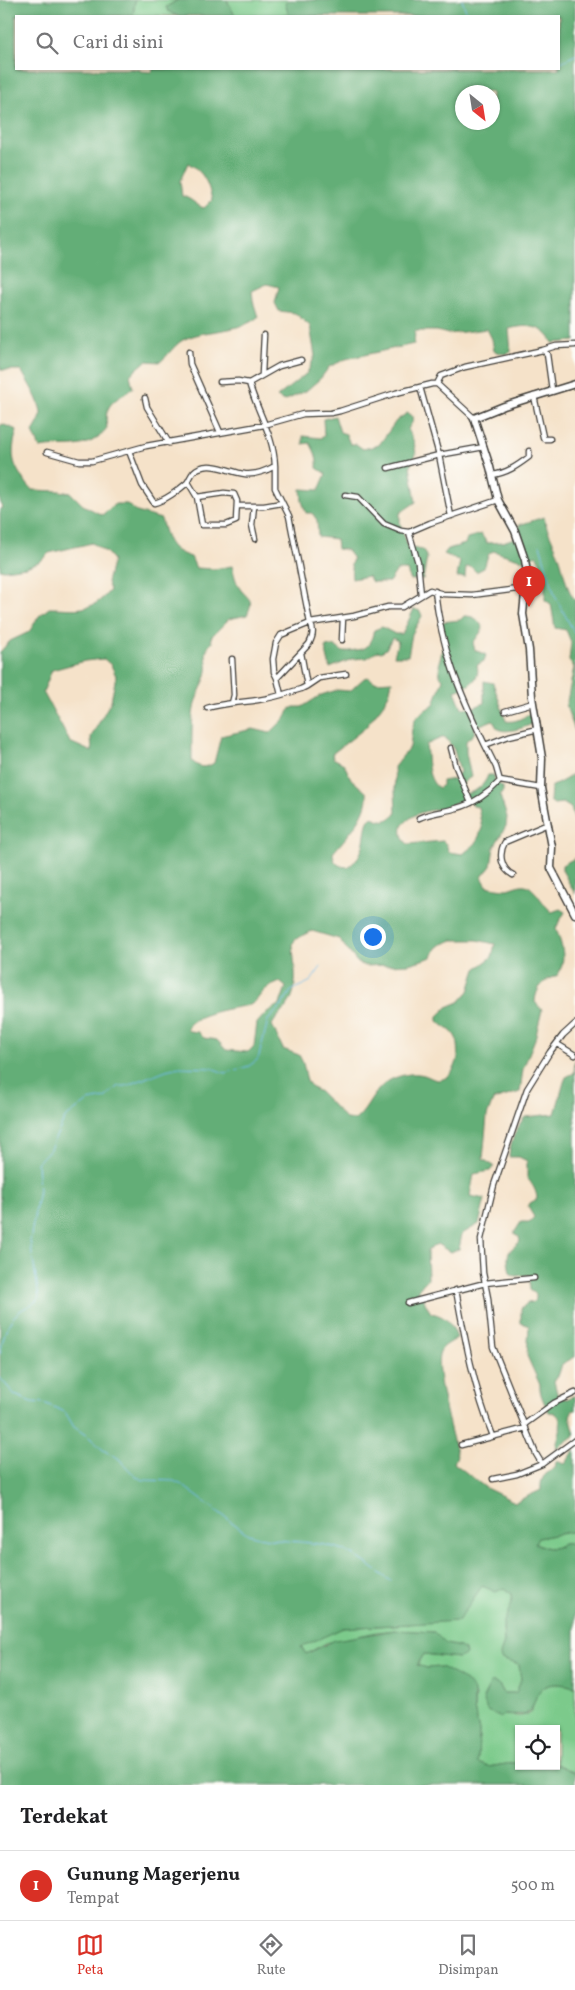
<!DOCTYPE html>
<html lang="id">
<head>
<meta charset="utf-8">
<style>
	:root { --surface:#fff; --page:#f2f2f2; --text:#202124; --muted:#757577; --line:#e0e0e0; --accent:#d93025 }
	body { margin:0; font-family:Vollkorn,serif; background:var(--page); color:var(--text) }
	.controls { position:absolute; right:15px; bottom:15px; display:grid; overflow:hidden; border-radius:0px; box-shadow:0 1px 4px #0004 }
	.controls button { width:45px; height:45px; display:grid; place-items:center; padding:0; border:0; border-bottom:1px solid var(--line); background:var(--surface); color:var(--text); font:25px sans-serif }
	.compass { position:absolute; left:455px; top:85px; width:45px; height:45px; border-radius:50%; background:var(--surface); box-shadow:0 1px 4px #0004; rotate:150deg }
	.you { position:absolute; left:372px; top:936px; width:18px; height:18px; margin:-12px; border:4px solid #fff; border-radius:50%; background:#1a73e8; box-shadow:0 0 0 8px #1a73e833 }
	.badge { display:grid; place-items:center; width:32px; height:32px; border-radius:50%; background:var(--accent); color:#fff; font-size:16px; font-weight:700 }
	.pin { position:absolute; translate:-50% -41px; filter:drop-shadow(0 1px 2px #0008) }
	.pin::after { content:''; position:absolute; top:26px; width:18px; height:15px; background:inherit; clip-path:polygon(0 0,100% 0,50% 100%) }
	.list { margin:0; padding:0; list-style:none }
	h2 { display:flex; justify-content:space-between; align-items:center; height:65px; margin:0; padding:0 20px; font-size:21px }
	h2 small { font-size:16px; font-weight:400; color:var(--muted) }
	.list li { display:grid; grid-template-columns:32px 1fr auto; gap:15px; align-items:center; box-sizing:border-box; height:70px; padding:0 20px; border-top:1px solid var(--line) }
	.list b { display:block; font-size:19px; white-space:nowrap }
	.list p { margin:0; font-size:16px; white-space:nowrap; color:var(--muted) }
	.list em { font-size:16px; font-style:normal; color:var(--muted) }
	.icon { flex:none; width:28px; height:28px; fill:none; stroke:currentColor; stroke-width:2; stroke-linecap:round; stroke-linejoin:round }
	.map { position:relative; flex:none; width:575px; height:1785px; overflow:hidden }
	.search { position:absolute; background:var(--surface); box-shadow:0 1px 4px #0004; left:15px; right:15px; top:15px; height:55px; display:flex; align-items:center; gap:12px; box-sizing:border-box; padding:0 18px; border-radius:0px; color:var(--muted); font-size:19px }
	.sheet { height:135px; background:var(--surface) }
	nav { display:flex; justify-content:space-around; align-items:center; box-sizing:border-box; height:70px; border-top:1px solid var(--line); background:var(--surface); font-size:14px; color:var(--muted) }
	nav a { display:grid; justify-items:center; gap:2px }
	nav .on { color:var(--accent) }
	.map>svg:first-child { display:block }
</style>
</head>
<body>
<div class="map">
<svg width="575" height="1785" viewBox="0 0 575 1785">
	<rect width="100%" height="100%" fill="#fdfcf7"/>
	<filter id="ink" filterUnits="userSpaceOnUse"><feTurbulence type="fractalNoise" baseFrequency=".02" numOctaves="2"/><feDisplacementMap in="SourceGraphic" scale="10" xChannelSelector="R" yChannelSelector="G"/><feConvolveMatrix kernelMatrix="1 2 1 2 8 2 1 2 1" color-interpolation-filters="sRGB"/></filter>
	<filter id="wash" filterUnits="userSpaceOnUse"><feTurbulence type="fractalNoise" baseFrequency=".0096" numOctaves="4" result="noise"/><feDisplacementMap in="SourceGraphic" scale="20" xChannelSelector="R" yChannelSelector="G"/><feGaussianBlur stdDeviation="1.12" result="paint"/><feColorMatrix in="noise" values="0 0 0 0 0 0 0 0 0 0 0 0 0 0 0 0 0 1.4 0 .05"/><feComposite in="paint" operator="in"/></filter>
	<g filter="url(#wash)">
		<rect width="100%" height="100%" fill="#f5e2c9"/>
		<path fill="#7bca8b" stroke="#4c7354" d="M 135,0 L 178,0 L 166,7 L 168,11 L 177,16 L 133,16 Z
			M 227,0 L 290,0 L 290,15 L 235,16 Z
			M 575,1531 L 575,1547 C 562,1539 562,1548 551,1548 C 546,1548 540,1544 534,1543 L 538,1538 Z
			M 482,1586 L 504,1588 L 511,1594 L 512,1603 L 503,1629 L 504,1642 L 501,1659 L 519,1665 L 521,1679 L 517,1693 L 504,1693 L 499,1685 L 504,1714 C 512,1715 521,1718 528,1714 C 533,1710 533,1704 535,1699 C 541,1680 559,1683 575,1687 L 575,1773 L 556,1764 L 556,1729 L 519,1729 L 519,1762 L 488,1767 L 478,1763 L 479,1731 L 474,1709 L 475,1695 L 441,1667 L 426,1668 L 417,1666 L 424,1654 L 458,1658 L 460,1647 L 446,1644 L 434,1632 L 395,1630 L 377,1632 L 326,1643 L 306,1654 L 301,1646 L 343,1628 L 410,1624 L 472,1599 Z"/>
		<path fill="#64ae77" stroke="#40654a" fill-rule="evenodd" d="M 0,0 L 135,0 L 133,16 L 16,16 L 16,69 L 139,69 L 140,71 L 152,72 L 153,69 L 559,69 L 559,16 L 289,16 L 285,3 L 290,0 L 575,0 L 575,341 L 553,343 C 544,325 527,324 509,329 L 511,352 L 504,354 L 494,351 L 492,339 L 487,329 L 448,334 L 437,331 L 415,331 L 414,344 L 346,359 L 329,367 L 321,378 L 306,391 L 284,401 L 277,397 L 307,373 L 315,356 L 310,326 L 295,313 L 279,311 L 275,303 L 279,287 L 267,284 L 252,291 L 253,301 L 258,317 C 237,334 206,328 183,340 C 174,345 168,356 160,362 L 146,361 L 130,375 L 133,388 C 115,401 103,403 107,428 C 86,454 67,443 40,448 L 33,432 C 36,426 41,420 41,414 C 41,402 27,381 21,370 L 1,370 L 0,365 ZM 462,92 L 492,92 L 492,122 L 462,122 ZM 188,163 C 204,172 208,183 212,200 L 204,208 C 195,205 193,199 182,196 L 180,181 Z
			M 178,0 L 227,0 L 235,16 L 177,16 L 168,11 L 166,7 Z
			M 407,413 L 412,416 L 413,421 L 408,429 L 414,442 L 416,454 L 410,466 L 416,502 L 400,513 L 400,523 L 408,547 L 423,550 L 427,558 L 423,579 L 410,580 L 407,570 L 397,570 L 389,582 L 372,582 L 368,576 L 352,579 L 351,564 L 353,559 L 347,550 L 337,549 L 336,539 L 318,537 L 317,520 L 312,513 L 306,513 L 302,501 L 301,489 L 319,490 L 326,474 L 317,468 C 318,458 315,452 310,443 L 303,444 L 303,436 L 321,438 L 324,436 L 323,419 L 335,416 L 340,432 L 346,434 L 350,444 L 356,444 L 363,449 L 379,445 L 396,421 Z
			M 2,424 L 17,430 C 9,459 13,467 32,490 L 60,491 L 71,493 L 83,505 L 102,515 L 115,504 L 127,504 L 137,512 L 161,519 C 167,539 168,550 191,557 L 196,568 L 214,569 L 232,566 C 234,573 236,584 241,590 C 250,601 254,599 247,615 L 229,619 L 211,637 L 212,643 C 201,652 209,660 207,671 C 205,683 198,692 195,704 C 191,719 192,745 192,761 C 200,769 206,768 214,763 L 221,736 L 225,735 L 253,729 L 270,733 L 286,717 L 290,709 L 294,707 L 302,707 L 321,695 L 337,690 L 350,691 L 364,678 L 368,677 L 375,682 L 392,681 L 389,694 L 382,706 L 365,728 L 332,754 L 333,758 L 344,764 L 351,779 L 367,793 C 369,815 345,838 333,853 C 333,863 339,867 348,867 C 372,851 360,824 372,817 C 384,822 387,822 396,813 L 394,767 L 410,747 L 412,729 L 415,719 L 421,713 L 434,704 L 443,679 L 440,676 L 439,662 L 445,641 L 441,622 L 460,620 L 464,616 C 474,616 479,619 483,629 L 473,643 L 475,650 L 486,655 L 484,661 L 477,665 C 481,681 468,686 455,691 L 462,708 L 475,707 L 484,703 L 484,681 L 493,683 L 506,721 C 516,723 523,717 532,713 L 535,721 C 531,727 508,733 500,730 C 496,728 495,724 493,720 L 475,727 L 474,734 L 466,741 L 466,753 L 471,777 L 465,781 L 461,787 L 464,794 C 476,792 484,786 488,775 L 494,775 L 495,781 L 503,787 L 503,791 L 500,796 L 507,817 L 506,826 L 494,847 L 491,866 L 482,877 L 487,886 C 492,887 501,889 507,889 C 515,887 523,882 530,887 C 539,894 543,905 552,912 L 560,909 L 565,912 L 556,928 C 562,947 567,957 558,975 C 544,980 536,987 535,1002 L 542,1010 L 535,1039 L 523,1069 L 520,1092 L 493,1100 L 487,1116 L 483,1159 L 494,1166 L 490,1171 L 474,1174 L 470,1196 L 485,1199 L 479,1224 L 462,1234 L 459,1249 L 450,1252 L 437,1244 L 427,1251 L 428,1278 L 418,1290 L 431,1313 C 447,1316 452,1324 457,1338 C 452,1342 444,1345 441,1350 C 431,1362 453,1439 457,1456 L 454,1463 L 486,1488 L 515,1502 L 541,1490 C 540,1477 545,1474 555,1468 L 556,1461 L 565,1464 L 575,1450 L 575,1531 L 538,1538 L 535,1543 C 539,1545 546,1548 551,1548 C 562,1548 563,1539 575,1547 L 575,1687 C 559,1683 541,1680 535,1700 C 532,1707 531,1712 524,1715 L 505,1714 L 501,1717 L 487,1711 L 483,1698 L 491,1682 L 499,1685 L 504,1693 L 516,1693 L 521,1679 L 519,1665 L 501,1659 L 500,1655 L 504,1642 L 503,1624 L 512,1603 L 511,1594 L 504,1588 L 496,1592 L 482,1586 L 458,1621 L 343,1628 L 301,1647 L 306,1654 L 335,1640 L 395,1630 L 434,1632 L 446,1644 L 460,1647 L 465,1650 L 466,1655 L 458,1658 L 424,1654 L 417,1665 L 426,1668 L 441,1667 L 466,1681 L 474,1691 L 474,1709 L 479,1731 L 478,1763 L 488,1767 L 518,1762 L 519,1766 L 556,1766 L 556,1764 L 575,1773 L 575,1785 L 0,1785 L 0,652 L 10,641 L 29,632 L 39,616 L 49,608 C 76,608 91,614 110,590 L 107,582 L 113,560 L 107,553 L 92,543 L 49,553 L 41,561 L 26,567 L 4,570 L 0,569 L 0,509 L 3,508 L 0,501 L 0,426 ZM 104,659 L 111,665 L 116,676 L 111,701 L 91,737 L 92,752 L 70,742 L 43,692 L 52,670 L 85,661 ZM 441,738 L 446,738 L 454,750 L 460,772 L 454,779 L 442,781 L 442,785 L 439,788 C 426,780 428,758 426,745 ZM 468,799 L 473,806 L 478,807 L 482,829 L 476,843 L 463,854 L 449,852 L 446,844 L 443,841 L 408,844 C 402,839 401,833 402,826 C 417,809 426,813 445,807 C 453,804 460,800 468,799 ZM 312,931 L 339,939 L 357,962 L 365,966 L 409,964 L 432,957 L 436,948 L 440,945 L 453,940 L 477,940 L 495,944 L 492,957 L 476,969 L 469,991 L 459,1002 L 447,1007 L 438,1016 L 438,1021 C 443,1027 451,1029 455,1036 C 463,1049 457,1079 438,1080 C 434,1080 428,1076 424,1075 C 413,1072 400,1075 390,1080 C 372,1090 370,1108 355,1120 L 346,1119 L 320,1092 L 312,1088 L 307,1081 L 303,1063 L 299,1055 L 283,1049 L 272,1025 C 276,1017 284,1011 289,1003 C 300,984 293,963 293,943 L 296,939 ZM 280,982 L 286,987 L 280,1004 L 267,1012 L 257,1023 L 254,1046 L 248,1052 L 226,1050 L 217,1040 L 204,1038 L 198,1032 L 189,1031 L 187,1028 C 194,1013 234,1008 250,1005 C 257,1001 257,999 262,993 C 266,987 274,985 280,982 Z
			M 544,517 C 547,533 557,547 561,562 C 565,576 566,588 575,600 L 575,731 L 566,706 L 574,667 L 569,661 L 571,642 L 566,630 L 555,628 L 551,604 L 545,600 C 545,584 546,568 536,555 L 527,560 L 522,560 L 493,551 L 488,555 L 484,568 L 476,572 L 471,567 L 466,567 L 465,577 L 457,577 L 460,561 L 444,554 L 448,549 L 465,544 L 467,538 L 481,534 L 487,543 L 503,542 L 517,537 L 519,525 Z
			M 414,609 L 420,611 L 422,616 L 412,634 L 408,656 L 394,656 L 398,641 L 392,638 L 386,649 L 381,652 L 378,651 L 367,658 L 352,659 L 330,668 L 325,647 L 335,646 L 343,652 L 363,649 L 370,644 L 374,630 L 382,627 L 395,634 L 402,634 Z
			M 575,772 L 575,823 L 571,808 L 563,803 L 554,804 L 550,801 L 551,787 L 566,779 Z
			M 575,858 L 575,894 L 562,870 L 562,865 Z
			M 575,1060 L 575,1357 L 562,1364 L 559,1374 L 554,1381 L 558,1397 L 567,1399 L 575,1395 L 575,1410 L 572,1411 L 570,1416 L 575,1435 L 556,1449 C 557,1436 563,1431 559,1417 L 555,1413 L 549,1412 C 545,1404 539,1394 540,1385 L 527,1356 L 529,1326 L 521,1323 L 521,1308 L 528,1303 L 533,1302 L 536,1299 L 536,1294 L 530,1290 L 529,1275 L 515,1276 L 510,1273 C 507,1255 505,1253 520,1242 L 519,1237 L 514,1233 L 521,1222 L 529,1222 L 534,1217 L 528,1207 L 530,1203 L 537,1199 C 537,1192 532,1183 527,1178 L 527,1161 L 519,1157 L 509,1157 C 510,1143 516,1127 525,1117 L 555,1114 L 564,1082 L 566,1077 L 574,1073 Z"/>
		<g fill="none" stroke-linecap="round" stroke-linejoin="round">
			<path stroke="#70bbe9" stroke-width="1" d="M 462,0 L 466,11 L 471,16
				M 559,63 L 575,55
				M 540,545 L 555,596 L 575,634
				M 0,1354 C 3,1339 6,1321 20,1311 C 26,1306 35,1305 39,1297 L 30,1241 L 39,1190 L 37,1163 L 50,1149 L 65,1118 L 88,1101 L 105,1098 L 118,1086 L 126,1086 L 166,1070 L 179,1067 L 211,1068 L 225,1073 L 249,1066 L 257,1060 L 259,1056 L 268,1020 L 281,1006 L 291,991 L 311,981 L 321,967
				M 0,1378 L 15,1395 L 31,1402 L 44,1403 L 65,1412 L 74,1427 L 90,1438 L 103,1450 L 118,1458 L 136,1477 L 144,1480 L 174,1481 L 182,1485 L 248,1534 C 277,1544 309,1539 337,1548 C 357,1554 374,1570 391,1581"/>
		</g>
	</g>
	<g filter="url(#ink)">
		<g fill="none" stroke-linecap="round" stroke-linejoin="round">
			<g stroke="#3d3a36" stroke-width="7">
				<path id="street" d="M 543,350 L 556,346 L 575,345
					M 189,352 L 190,364 L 220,432
					M 262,374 L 264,335
					M 220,382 L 238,381 L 249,383 L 279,366 L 301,360
					M 249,383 C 257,411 274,436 275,466
					M 437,384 L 441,376 L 465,367 L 543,350 L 547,354 L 552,390
					M 534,396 L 543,437 L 544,439 L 550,439
					M 145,398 L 147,407 L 169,443
					M 129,451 L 142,485 L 154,503 C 164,501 179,490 187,483 C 191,478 191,471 199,468 C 214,462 230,472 245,474 C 255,475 266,471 275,466 L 275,488 L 289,516 L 310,623 C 314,629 313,637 309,644 L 277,678 L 274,672 L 273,659 L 276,643 L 281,635 L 310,623 L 354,616 L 388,607 L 402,607 L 430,590 L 443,594 L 472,595 L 525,588
					M 47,452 L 79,461 L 92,461 L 146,446 L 264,425 L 303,414 L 331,413 L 340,411 L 396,393 L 432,384 L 437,384 L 474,418
					M 388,468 L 439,455 L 420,387
					M 492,475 C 507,473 517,466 529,457 L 529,451
					M 188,482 L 197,497 L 202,525 L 226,525 L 236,521 L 237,501 L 234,494 L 224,493 L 197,497
					M 345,495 L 358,497 L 384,524 L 401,531 L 409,532 L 430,523 L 498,500
					M 237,506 L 264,506 L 282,503
					M 254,506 L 252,525 L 255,539
					M 451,516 L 439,455 L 484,447
					M 409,532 L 418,563 L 421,595
					M 435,591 C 441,649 460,693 485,745
					M 342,640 L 343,618
					M 232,659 L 234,695 L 232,703
					M 277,678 L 281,695 L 301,689 L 307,686 L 301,653
					M 307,686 L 319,678 L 346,674
					M 207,708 C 232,701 256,703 281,695
					M 505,711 L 533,703
					M 451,748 L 456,767 L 471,803
					M 500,781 L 541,788
					M 419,818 C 431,812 444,812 457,808 C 473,804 489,793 500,781 L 496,767 L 485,745 L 509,736 L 538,729
					M 513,875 C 501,869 498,854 505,842 L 548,824
					M 557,1044 L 575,1055
					M 456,1290 C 465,1340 474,1389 493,1436
					M 408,1303 L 485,1283 L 534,1278
					M 525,1424 L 554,1403 L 575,1393
					M 461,1445 L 526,1428
					M 542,1464 L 536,1454 L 493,1347 L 488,1298 L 483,1273 L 481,1239 L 494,1185 L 527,1089 L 550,1052 L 563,1035 L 575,1024
					M 493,1479 L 517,1474 L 542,1464 L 575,1440"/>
			</g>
			<g stroke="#3d3a36" stroke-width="9">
				<path id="secondary" d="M 575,384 L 504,406 L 474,418 L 490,467 L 498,500 L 515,531 L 525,560 L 527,573 L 523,614 L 529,650 L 532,697 L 542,758 L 541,788 L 552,847 L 551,868 L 575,914"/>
			</g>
			<use href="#street" stroke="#fff" stroke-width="4.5"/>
			<use href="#secondary" stroke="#fff" stroke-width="6"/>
		</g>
	</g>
</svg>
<div class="controls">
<button><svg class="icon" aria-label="locate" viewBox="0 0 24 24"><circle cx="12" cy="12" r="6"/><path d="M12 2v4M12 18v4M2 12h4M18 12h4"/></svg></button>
</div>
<svg class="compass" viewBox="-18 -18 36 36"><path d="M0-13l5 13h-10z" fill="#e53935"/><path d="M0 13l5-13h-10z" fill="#757577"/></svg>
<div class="you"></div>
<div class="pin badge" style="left:529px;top:607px">1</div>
<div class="search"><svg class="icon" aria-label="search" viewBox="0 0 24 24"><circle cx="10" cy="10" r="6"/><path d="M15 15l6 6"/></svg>Cari di sini</div>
</div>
<section class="sheet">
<h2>Terdekat<small></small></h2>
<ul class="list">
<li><span class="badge">1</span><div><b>Gunung Magerjenu</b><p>Tempat</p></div><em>500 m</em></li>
</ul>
</section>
<nav>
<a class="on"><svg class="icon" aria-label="map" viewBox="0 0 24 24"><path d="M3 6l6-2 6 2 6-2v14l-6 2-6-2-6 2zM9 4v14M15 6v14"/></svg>Peta</a>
<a><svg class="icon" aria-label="directions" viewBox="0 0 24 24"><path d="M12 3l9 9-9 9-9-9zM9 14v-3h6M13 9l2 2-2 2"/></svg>Rute</a>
<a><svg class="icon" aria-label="saved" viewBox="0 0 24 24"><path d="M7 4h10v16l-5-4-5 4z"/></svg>Disimpan</a>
</nav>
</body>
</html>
